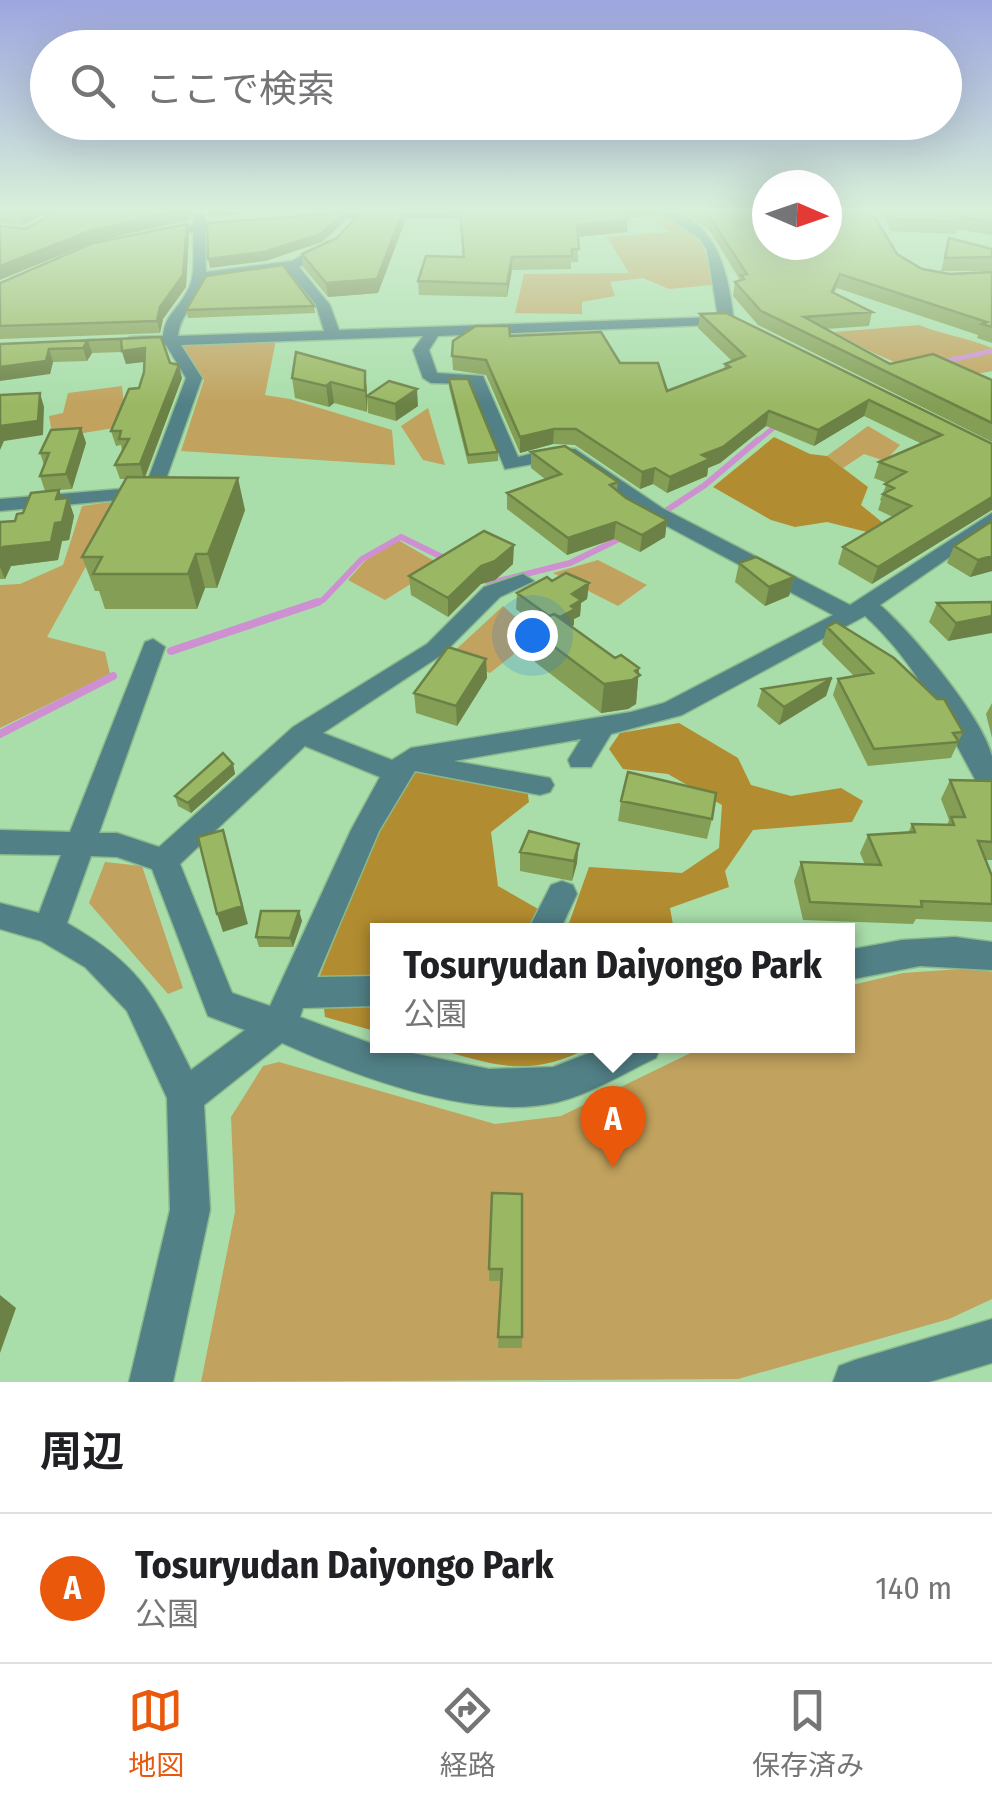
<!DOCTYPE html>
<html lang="ja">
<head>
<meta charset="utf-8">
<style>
	:root { --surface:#fff; --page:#f6f6f6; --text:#202124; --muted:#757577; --line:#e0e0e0; --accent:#ea580c }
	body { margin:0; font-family:"Fira Sans Condensed","Noto Sans JP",sans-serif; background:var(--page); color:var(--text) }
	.compass { position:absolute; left:752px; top:170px; width:90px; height:90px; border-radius:50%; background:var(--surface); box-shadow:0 10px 40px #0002; rotate:92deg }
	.you { position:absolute; left:532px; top:635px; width:35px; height:35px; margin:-25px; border:8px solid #fff; border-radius:50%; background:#1a73e8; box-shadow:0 0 0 15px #1a73e833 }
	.badge { display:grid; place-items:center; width:65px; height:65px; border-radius:50%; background:var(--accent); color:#fff; font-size:32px; font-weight:700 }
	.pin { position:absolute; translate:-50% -82px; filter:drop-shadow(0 2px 5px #0008) }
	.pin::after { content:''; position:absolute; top:52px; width:35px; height:30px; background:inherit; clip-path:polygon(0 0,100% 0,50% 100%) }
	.popup { position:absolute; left:370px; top:923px; width:485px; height:130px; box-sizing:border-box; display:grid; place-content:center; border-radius:0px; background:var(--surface); filter:drop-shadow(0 2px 8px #0005); font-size:32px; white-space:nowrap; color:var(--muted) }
	.popup b { font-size:38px; color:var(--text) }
	.popup::after { content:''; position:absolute; left:50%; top:100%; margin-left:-20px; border:20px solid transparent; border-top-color:var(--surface) }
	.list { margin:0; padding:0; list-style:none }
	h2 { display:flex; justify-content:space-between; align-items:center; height:130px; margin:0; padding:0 40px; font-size:42px }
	h2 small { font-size:32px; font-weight:400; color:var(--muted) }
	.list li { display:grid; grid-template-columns:65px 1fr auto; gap:30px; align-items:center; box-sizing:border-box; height:150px; padding:0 40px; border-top:2px solid var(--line) }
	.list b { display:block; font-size:38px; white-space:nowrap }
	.list p { margin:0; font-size:32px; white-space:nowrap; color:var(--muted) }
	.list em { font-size:32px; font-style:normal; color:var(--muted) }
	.icon { flex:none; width:55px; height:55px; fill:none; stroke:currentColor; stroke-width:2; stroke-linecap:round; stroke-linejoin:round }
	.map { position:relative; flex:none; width:992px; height:1382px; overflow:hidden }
	.search { position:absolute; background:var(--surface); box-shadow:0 10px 40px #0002; left:30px; right:30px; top:30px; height:110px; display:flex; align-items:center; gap:25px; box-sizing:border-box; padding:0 35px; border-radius:55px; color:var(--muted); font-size:38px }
	.sheet { height:280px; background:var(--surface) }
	nav { display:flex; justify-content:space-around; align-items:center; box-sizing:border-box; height:140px; border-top:2px solid var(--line); background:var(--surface); font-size:28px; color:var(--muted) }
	nav a { display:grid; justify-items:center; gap:5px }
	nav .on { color:var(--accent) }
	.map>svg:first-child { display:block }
</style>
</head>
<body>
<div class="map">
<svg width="992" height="1382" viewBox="0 0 992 1382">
	<rect width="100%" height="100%" fill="#a9deaa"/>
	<path fill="#c1a25e" d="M 645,211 C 665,211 699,232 705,252 C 709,262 710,274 712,285 L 669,289 L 643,278 L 610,282 L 615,296 L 582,302 L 582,314 L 515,313 L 524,274 L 629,273 L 607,237 L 670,232 Z
		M 919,325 C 943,335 966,337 992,348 L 992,371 C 932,385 885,360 834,332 Z
		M 276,340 L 265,395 L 290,399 L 392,430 L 395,465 L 181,451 L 204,380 L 179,344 Z
		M 122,386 L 126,426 L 53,438 L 49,416 L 63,413 L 68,393 Z
		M 428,408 L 445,465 L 423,460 L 401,426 Z
		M 868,426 L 900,445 L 885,461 L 864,454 L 843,468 L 827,456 Z
		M 110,502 L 116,512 L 47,637 L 105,652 L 110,674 L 0,728 L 0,585 L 20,584 L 63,565 L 82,506 Z
		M 398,540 L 441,565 L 385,600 L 348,580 L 366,560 Z
		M 598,560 L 647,585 L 618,606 L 553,573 Z
		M 503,606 L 537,636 L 490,673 L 449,656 Z
		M 105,862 L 142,866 L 183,988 L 168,994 L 89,903 Z
		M 975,968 L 992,972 L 992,1299 L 949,1319 L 738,1379 L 201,1382 L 235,1212 L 231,1117 L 263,1066 L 279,1062 L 495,1124 L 561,1116 L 705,1046 L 848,1046 L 848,986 L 903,973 Z"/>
	<path fill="#b28c30" d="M 774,437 L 810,454 L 827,456 L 868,487 L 861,505 L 888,527 L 879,535 L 827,522 L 795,527 L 771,520 L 713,487 Z
		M 679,723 L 738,758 L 751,785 L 791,796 L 841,788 L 863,801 L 852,822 L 753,830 L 725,871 L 729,887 L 670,908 L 674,930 L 378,930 L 378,1032 L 325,1017 L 320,975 L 382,821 L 410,774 L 445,761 L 525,775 L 529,802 L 491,832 L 498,886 L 568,926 L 589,867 L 682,873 L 719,848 L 722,805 L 668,774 L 623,769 L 609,749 L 620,733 Z
		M 426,1046 L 592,1046 C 526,1081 494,1064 426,1046 Z"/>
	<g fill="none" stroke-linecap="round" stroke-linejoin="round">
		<path stroke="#cf90d2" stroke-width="5" d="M 938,363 L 992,351
			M 755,443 L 778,424"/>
		<path stroke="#cf90d2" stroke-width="6" d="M 667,510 L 705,485 L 758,440
			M 482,578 L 490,583 L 570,563 L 623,537
			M 311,604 L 323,600 L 362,559 L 401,537 L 448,560"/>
		<path stroke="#cf90d2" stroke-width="8" d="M 171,651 L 318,602
			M 0,734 L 113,676"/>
		<g stroke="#8bb98c" stroke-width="3">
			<path id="minor" d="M 9,211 L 60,211 L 68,215 L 30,236 L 0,234 L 0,226 L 24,229 L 48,217 Z
				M 496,211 L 499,214 L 493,217 L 313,219 L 307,216 L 313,213 Z
				M 659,211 C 718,211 730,281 734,324 L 438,336 L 429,350 L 437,373 L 483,376 L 518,457 L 554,448 L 575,449 L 662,508 L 850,605 L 992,513 L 992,528 L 880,605 C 912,633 982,716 992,756 C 992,768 992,784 992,795 L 982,792 C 947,729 920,666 865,616 L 682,715 L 611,734 L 591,767 L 571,767 L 568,760 L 581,739 L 454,761 L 550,778 L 554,785 L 550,792 L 540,795 L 415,771 L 379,831 L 317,977 L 378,976 L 378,1006 L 303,1008 L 300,1017 L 378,1046 L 489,1069 L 553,1067 L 607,1046 L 661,1046 L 656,1058 C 624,1073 593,1093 558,1102 C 475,1122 358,1077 282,1043 L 204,1105 L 210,1210 L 173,1382 L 129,1382 L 170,1210 L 167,1098 L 127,1011 L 85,967 L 41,941 L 0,929 L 0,903 L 39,913 L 61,855 L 0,854 L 0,830 L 70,832 L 145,642 L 153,639 L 165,647 L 99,833 L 117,833 L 159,847 L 293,727 L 427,644 L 484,587 L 523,574 L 534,581 L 500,597 L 443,654 L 323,733 L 392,760 L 411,748 L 631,712 L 664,703 L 833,615 L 648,516 L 565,458 L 505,469 L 471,384 L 431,383 L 423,378 L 413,350 L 423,336 L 181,345 L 202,378 L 160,496 L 0,511 L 0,499 L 145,487 L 186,378 L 166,345 L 130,347 L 122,342 L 130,337 L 163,336 C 165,316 175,312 185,295 C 197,278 193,252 193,232 L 154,237 L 150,230 L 193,225 L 193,215 L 199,212 L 205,215 L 205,223 L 242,221 L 242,225 L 205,230 L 206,272 L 292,261 L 328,241 L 336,241 L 336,247 L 299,267 L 330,305 L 339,330 L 718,317 L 707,250 L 700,239 ZM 287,269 L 316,305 L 324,331 L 178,336 C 180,314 198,302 205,280 ZM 305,746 L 380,777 L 351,830 L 270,1006 L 232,993 L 180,864 ZM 91,856 L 117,857 L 152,869 L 208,1016 L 245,1030 L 191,1070 C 153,994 143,967 67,923 Z
				M 562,881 L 573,885 L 577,894 L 560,930 L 528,930 L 551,885 Z
				M 955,937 L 992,942 L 992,970 L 920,966 L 848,980 L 848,950 L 902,940 Z
				M 992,1319 L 992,1363 L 929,1382 L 833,1382 L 839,1366 L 855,1360 Z"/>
		</g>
		<use href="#minor" fill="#518086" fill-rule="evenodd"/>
	</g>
	<path fill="#849e55" d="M 0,211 L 33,211 L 36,219 L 23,225 L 0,223 Z
		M 460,211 L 659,211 L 659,215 L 627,218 L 627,232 L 578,237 L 578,262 L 571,262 L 571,269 L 512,270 L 507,297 L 419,295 L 418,281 L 463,257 Z
		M 682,211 L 767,211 L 897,254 L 922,269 L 950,274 L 992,272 L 992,343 L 977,338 L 978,335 L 837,288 L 834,293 L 872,312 L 869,326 L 826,329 L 890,364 L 992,380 L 992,442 L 758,325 L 733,296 L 735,282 L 740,280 L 710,231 Z
		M 881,211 L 992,211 L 992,235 L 957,229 L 955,234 L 891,231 Z
		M 405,221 L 378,293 L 328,297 L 303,267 L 302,254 Z
		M 189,235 L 186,287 L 163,319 L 160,333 L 0,339 L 0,283 Z
		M 949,238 L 992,249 L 992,271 L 941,271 Z
		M 314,306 L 315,313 L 188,318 L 186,310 Z
		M 700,314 L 992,444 L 872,584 L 838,564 L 843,547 L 893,517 L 878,510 L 881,501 L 880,500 L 887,483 L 874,478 L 879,462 L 922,444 L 864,416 L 814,446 L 766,426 L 720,463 L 708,468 L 707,476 L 667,493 L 653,484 L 640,489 L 575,445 L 553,444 L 520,453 L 486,375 L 453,370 L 452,356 L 510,336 L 620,363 L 667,391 L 724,369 L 725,364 L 732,361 L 698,328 Z
		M 161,337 L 170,363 L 182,378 L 145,478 L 245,510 L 217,588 L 205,588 L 197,609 L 105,609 L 99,591 L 95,591 L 82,557 L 126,479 L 120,479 L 115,465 L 122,451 L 121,445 L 116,446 L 111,431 L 139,388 L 144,372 L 145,362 L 126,364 L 122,352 L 92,353 L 87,361 L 53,362 L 50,374 L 0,344 Z
		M 365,371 L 367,396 L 418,406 L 396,421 L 368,413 L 367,396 L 367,412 L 334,403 L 329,407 L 295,398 L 292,378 Z
		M 449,379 L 498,452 L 498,461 L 468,464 L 449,387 Z
		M 81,428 L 86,443 L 72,489 L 45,491 L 40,476 L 44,465 L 40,453 Z
		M 531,452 L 618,482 L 617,490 L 626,498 L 667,520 L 665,537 L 640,552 L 614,539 L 567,555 L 507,509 L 507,493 L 545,479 L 531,468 Z
		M 59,490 L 62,499 L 68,498 L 74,516 L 69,540 L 62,541 L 58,560 L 11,566 L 5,579 L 0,579 L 0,522 L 15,521 Z
		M 992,521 L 992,571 L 970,577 L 947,563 L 954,546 Z
		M 739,563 L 794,577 L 789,596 L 765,606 L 735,582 Z
		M 513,564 L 495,580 L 481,584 L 448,617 L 411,595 L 409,576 Z
		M 552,581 L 589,583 L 587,599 L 581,603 L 580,616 L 574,619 L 574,625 L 571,626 L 615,658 L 639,668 L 636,704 L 628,709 L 601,713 L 535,662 L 536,624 L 516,609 L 517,593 Z
		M 992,602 L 948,641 L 929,622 L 937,603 Z
		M 827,627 L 963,732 L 951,758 L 868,766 L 833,695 L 838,679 L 854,676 L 822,644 Z
		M 486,659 L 487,678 L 457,726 L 416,713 L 414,693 Z
		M 832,678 L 826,696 L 779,725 L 757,706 L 762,689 Z
		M 992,703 L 992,738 L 986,714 Z
		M 233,764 L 235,774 L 191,813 L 178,806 L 175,796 Z
		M 950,780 L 992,781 L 992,860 L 985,860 L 992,876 L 992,922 L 916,919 L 913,924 L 803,920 L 794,881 L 801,862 L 865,865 L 860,853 L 868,835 L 908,833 L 912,824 L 947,825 L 949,820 L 941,799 Z
		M 621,801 L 712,819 L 707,839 L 618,821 Z
		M 529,831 L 577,863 L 572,881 L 520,871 L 520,852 Z
		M 299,911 L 302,921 L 293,947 L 259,947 L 256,937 Z
		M 492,1193 L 522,1337 L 522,1348 L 498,1348 L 501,1281 L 489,1281 Z"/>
	<path fill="#6c8145" d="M 26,211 L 33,211 L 36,219 L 23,225 L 20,214 Z
		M 177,211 L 192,211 L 189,220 L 93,242 L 0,280 L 0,266 L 90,231 Z
		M 208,211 L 273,211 L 209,217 Z
		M 403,211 L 405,221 L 378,293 L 328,297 L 326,283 Z
		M 620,211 L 659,211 L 659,215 L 620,218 Z
		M 344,213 L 345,221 L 322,242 L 266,261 L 210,268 L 208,259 Z
		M 628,219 L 627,232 L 576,237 L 577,225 Z
		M 187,224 L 189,235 L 186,287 L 163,319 L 160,333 L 157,321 L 160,307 Z
		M 512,257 L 512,270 L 507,297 L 507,284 Z
		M 88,340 L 92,353 L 87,361 L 83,348 Z
		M 145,348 L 149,361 L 126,364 L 122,351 Z
		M 49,349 L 53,362 L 50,374 L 0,381 L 0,367 Z
		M 179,365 L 182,378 L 144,479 L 140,464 Z
		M 365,371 L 367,391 L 367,412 L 365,391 Z
		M 331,382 L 334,403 L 329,407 L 326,386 Z
		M 417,389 L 418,406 L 396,421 L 395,404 Z
		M 40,393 L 44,407 L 43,435 L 4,441 L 0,450 L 0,426 Z
		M 869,400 L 864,416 L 814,446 L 818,430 Z
		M 769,411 L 766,426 L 720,463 L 708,468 L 707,476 L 667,493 L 670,477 Z
		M 81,428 L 86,443 L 72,489 L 66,474 Z
		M 554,429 L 553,444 L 520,453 L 520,437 Z
		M 655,468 L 653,484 L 640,489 L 642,472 Z
		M 238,478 L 245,510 L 217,588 L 208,554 Z
		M 59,490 L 66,508 L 68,498 L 74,516 L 69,540 L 62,541 L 58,560 L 11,566 L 5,579 L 0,567 L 0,553 L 3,547 L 56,499 Z
		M 992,497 L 992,510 L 872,584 L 878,567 Z
		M 667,520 L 665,537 L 640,552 L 642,535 Z
		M 616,522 L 614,539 L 567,555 L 568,538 Z
		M 514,545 L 513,564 L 495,580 L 481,584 L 448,617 L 448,598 L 481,566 Z
		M 196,554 L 205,588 L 197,609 L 188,574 Z
		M 992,556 L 992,571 L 970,577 L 978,560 Z
		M 794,577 L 789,596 L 765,606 L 769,587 Z
		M 589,583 L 587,599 L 581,603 L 580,616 L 574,619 L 574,625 L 553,636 L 554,620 L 572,594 Z
		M 992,616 L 992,633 L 948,641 L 956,623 Z
		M 486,659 L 487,678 L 457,726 L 456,706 Z
		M 639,668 L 636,704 L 628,709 L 601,713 L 604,684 Z
		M 832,678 L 826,696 L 779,725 L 784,707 Z
		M 233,764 L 235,774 L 191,813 L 188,803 Z
		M 223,830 L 248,924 L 223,932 L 217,914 Z
		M 579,844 L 577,863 L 572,881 L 574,861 Z
		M 299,911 L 302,921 L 293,947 L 290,938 Z
		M 0,1295 L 16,1308 L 0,1353 Z"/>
	<path fill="#9ab863" stroke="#6c8145" stroke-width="2.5" d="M 0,211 L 26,211 L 20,214 L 0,213 Z
		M 59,211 L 177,211 L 90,231 L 0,266 L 0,226 L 26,229 Z
		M 362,211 L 403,211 L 377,279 L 326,283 L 302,254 L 337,238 Z
		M 460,211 L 624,211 L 628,219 L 577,225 L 579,249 L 572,249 L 572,256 L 512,257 L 507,284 L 418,281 L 426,256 L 464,257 Z
		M 701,211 L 767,211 L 767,245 L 827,245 L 827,211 L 871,211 L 897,254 L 922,269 L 950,274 L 992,272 L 992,327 L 982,324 L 987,322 L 840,274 L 832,292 L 872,312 L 804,317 L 890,364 L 933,354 L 992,380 L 992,423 L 761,311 L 735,282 L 744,279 L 741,275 L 747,274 L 711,219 Z
		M 890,211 L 992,211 L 992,222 L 960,217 L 959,222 L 895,219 Z
		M 344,213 L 321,234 L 264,252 L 208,259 L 207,223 Z
		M 187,224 L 183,275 L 160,307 L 157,321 L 0,326 L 0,283 L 93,243 Z
		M 949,238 L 992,249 L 992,257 L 945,258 Z
		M 283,265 L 314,306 L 186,310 L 206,276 Z
		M 726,313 L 992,444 L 992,497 L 878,567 L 843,547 L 911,506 L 883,494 L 894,488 L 885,484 L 906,472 L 879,462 L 942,435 L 869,400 L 818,430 L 769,411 L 723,447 L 702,455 L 710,459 L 670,477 L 655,468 L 642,472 L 576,429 L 554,429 L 520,437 L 486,360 L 452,356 L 453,341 L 476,326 L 509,326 L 510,336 L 601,332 L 620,363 L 658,363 L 667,391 L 730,367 L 725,364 L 745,356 L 700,314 Z
		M 161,337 L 170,363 L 179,365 L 140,464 L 115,465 L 129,439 L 119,439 L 121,431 L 111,431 L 129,389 L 139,388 L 144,372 L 145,348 L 122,351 L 121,339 L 88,340 L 83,348 L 49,349 L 46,361 L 0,367 L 0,344 Z
		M 296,352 L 365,371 L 365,391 L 331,382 L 326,386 L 292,378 Z
		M 449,379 L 468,379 L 498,452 L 468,455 Z
		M 389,381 L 417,389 L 395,404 L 367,396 Z
		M 40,393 L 38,421 L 0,426 L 0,395 Z
		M 81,428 L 66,474 L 40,476 L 49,453 L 40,453 L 51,430 Z
		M 565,446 L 618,482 L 610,485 L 626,498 L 667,520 L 642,535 L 616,522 L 568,538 L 507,493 L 561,474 L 531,452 Z
		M 127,477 L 238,478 L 208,554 L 196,554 L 188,574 L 93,574 L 102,557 L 82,557 Z
		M 59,490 L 56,499 L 68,498 L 62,522 L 55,523 L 51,542 L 3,547 L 0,553 L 0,522 L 15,521 L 17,514 L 23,513 L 31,493 Z
		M 992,521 L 992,556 L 978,560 L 954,546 Z
		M 484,531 L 514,545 L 495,561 L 481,566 L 448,598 L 409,576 Z
		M 756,557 L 794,577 L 769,587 L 739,563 Z
		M 566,573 L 589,583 L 572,594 L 581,600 L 571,606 L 575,609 L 560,617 L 554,614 L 549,616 L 517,593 L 547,577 L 552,581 Z
		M 992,602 L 992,616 L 956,623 L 937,603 Z
		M 554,614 L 615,658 L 621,655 L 639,668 L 635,671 L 640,675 L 632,680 L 604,684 L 536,633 L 536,623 Z
		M 836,622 L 894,658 L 937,699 L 944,699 L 963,732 L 953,733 L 959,742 L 874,749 L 838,679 L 873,673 L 827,627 Z
		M 448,647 L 486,659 L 456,706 L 414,693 Z
		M 832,678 L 784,707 L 762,689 Z
		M 223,753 L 233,764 L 188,803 L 175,796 Z
		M 628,772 L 716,793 L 712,819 L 621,801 Z
		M 950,780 L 992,781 L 992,842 L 978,841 L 992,876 L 992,904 L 921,901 L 922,907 L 810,902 L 801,862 L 881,865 L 868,835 L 915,832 L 912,824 L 954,825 L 951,817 L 965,817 Z
		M 223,830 L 242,906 L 217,914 L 198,837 Z
		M 529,831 L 579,844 L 574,861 L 520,852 Z
		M 261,911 L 299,911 L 290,938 L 256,937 Z
		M 492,1193 L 522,1194 L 522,1337 L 498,1337 L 502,1269 L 489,1269 Z"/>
	<linearGradient id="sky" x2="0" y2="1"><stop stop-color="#9ea6df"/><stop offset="0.52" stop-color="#d8f0d9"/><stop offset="1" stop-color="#d8f0d9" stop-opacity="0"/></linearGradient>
	<rect width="992" height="405" fill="url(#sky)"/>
</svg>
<svg class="compass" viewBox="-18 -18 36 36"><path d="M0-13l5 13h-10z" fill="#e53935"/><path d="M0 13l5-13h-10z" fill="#757577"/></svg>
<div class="you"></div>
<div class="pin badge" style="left:613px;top:1168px">A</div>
<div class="popup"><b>Tosuryudan Daiyongo Park</b>公園</div>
<div class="search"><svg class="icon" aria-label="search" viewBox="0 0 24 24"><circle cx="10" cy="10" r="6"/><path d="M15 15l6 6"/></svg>ここで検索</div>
</div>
<section class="sheet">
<h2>周辺<small></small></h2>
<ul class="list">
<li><span class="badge">A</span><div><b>Tosuryudan Daiyongo Park</b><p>公園</p></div><em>140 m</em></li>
</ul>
</section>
<nav>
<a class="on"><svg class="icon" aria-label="map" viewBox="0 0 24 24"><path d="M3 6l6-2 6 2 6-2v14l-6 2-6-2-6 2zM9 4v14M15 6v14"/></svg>地図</a>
<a><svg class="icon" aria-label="directions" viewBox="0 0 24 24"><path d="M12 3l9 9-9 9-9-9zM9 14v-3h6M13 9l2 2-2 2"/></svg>経路</a>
<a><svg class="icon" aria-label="saved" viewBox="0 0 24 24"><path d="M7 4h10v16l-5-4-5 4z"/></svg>保存済み</a>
</nav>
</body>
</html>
